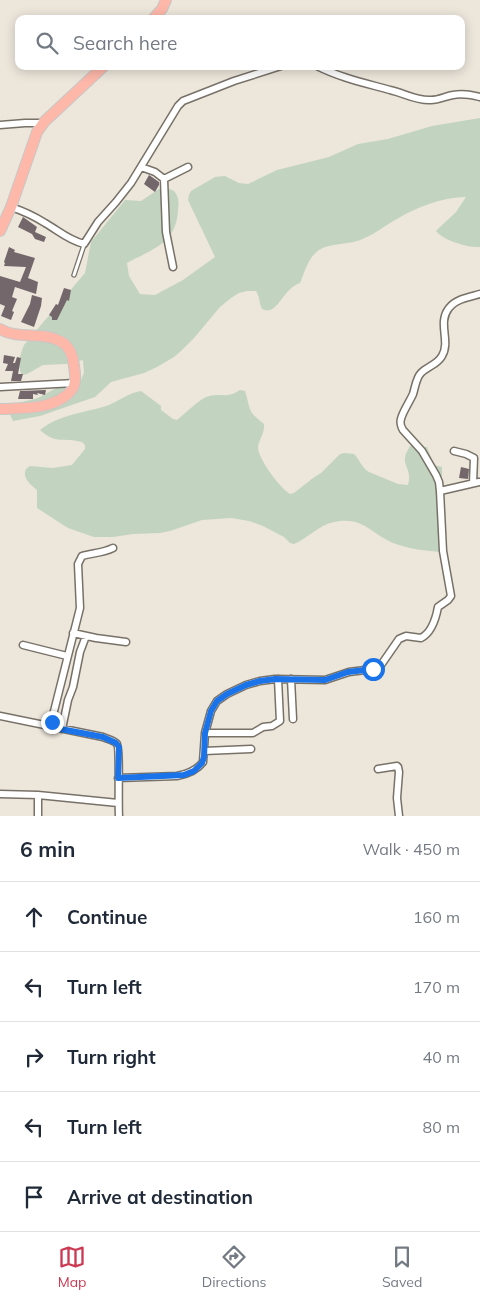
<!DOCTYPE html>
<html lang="en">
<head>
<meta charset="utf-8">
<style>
	:root { --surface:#fff; --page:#f6f6f7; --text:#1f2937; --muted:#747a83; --line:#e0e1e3; --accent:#ca3a53 }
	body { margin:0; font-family:Mulish,sans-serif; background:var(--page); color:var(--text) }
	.stop { position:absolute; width:15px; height:15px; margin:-11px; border:4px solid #1a73e8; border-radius:50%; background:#fff }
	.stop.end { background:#1a73e8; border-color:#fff; box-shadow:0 1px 5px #0008 }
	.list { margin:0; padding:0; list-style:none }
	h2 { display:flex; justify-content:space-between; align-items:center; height:65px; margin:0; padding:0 20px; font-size:21px }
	h2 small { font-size:16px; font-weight:400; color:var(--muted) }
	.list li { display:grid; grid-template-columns:32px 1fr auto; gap:15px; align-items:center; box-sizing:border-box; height:70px; padding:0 20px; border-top:1px solid var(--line) }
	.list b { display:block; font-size:19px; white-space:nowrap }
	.list em { font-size:16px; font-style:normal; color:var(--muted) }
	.icon { flex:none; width:28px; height:28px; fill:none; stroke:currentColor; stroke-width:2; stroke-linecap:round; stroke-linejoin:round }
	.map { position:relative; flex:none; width:480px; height:816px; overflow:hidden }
	.search { position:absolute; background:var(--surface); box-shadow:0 2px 12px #0003; left:15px; right:15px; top:15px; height:55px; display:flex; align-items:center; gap:12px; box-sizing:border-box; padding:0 18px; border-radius:10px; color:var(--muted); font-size:19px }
	.sheet { height:415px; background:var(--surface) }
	nav { display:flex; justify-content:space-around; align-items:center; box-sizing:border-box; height:70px; border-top:1px solid var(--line); background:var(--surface); font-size:14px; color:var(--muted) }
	nav a { display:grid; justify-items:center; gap:2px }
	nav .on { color:var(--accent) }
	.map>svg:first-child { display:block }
</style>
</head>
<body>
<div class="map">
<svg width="480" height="816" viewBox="0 0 480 816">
	<rect width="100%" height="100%" fill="#ece6db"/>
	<path fill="#c2d4bf" d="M 480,118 L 480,247 C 469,248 444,241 436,231 L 439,228 L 456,212 L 466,197 C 443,197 417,207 397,219 C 384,226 371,237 357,241 C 344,245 330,243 319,250 C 308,258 305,271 300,283 C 285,288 280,307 270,310 C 266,311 265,310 262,309 C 259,303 260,297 256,291 L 247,291 L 239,293 L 231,298 L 220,307 L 194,338 L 181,351 L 174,357 L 157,367 L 144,373 L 111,382 L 95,397 L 40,416 L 13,421 L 9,412 L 14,404 L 38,398 L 60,386 L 80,382 L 84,373 L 83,360 L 66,364 L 43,365 L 27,374 L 22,375 C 17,366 20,354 24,345 L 85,273 L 91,242 L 125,200 L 141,201 L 159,189 L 169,189 L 174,191 C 179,197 179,202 178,209 C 177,243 153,249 127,263 L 129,276 L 140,294 L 155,295 L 183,280 L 215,257 L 188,200 L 189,195 L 191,191 L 215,177 L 225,176 L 239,183 L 248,184 L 277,170 L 329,157 L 358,144 L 388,139 L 432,126 Z
		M 240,390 L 245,391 C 251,410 247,411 264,424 C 265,433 259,439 258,447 C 258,459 280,488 290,494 L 294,493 L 313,478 L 321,473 L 340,454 L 344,453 L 354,454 C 359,459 362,468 369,472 L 398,484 L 408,485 C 412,471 404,467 405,458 C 405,454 408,450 410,446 L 427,447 L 434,465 L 442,467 L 442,552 C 426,551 409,549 393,543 C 370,533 363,516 334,522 C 319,525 308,538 294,544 L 290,543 L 284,537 L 263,526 L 249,521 L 231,518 L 202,520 L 170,531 L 160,533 L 133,534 L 113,537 L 94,537 L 68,528 L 37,508 L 37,490 C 30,484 22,478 26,469 L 30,466 L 53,468 L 72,465 L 85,449 L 85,445 L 82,442 C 64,437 56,445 40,430 C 59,414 86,413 109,405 C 120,400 129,393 141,391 L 161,406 L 161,410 L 173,419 L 177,420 C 186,413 199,399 209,396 C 223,393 226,399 240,390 Z"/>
	<path fill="#73676b" d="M 149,175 L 159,182 L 159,185 L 155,192 L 144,184 Z
		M 23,217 L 37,227 L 35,232 L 46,237 L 44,242 L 35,239 L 32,234 L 18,227 Z
		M 9,247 L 15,250 L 14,252 L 35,258 L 28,278 L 38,282 L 36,294 L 15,287 L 12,297 L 17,299 L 12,311 L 14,312 L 11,320 L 1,316 L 5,306 L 0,304 L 0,276 L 20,282 L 26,267 L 4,266 L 5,263 L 4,262 Z
		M 64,288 L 71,290 L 69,301 L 67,300 L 57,320 L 52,320 L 52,317 L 49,315 L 56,304 L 58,305 Z
		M 32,295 L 42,298 L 41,306 L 34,327 L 21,322 L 30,304 Z
		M 4,355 L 15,357 L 13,363 L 15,363 L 17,357 L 21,358 L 18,374 L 23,374 L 21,381 L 11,381 L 13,371 L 5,371 L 8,364 L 3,363 Z
		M 46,390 L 45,395 L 37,393 L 38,395 L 33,394 L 33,399 L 18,399 L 20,391 Z
		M 461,467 L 469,469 L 468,479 L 459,478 Z"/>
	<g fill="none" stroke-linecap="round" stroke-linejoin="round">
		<g stroke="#777168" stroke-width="5.5">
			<path id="lane" d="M 74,275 L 84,245"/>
		</g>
		<g stroke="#777168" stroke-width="9">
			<path id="street" d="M 317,66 C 341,78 365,83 390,90 C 404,93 416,101 431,100 C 439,100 446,96 453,95 C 463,93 471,95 480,97
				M 0,125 L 25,123 L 43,123
				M 141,167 L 155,172 L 164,179 L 166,232 L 173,267
				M 164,179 L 188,167
				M 11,207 C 23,211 34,216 45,223 C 59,231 68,240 84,244 L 98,222 L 116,202 L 131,183 L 178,106 L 183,101 L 234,81 L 281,66
				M 0,387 L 75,383
				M 454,451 L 466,454 L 474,458 L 473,483
				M 440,491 L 479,482
				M 73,633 L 96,638 L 126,642
				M 23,645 L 67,656
				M 291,679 L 293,719
				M 0,716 L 103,737 C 107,739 114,740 117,744 C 120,748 118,805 119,816
				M 50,727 L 80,608 L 78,564 L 82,556 C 92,553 103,553 113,548
				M 62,729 L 68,700 L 73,687 L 80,652 L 86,636
				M 205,733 L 253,733 L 263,727 L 272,726 L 280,721 L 278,679
				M 204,751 L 251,749
				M 378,769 L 397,766 L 398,767 L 399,772 L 397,798 L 399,816
				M 118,778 L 177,776 C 188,774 197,770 203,762 L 205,733 L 211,711 L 217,701 L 227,694 L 246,685 L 260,681 L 275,679 L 325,680 L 349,672 L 373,669 L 378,667 L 381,665 L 399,639 L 406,636 L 421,638 C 431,633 436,618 438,607 L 448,600 L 451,596 L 443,551 L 440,491 L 439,482 L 436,475 L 422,451 L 403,430 C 401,427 400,422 401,419 C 402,413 410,401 413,394 C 415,388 416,378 421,373 C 428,366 437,365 442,356 C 451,341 437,323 449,308 C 456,299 469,297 480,294
				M 0,794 L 38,795 L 118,803
				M 38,795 L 38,816"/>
		</g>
		<g stroke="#c7c7c6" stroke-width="12">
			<path id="primary" d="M 153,19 L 162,9 L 166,0
				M 0,231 L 11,207 L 37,132 L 45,121 L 104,66
				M 0,329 C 18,340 41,331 60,341 C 70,346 73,355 74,366 C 75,372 76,380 74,386 C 73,389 70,392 67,395 C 48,410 23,408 0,409"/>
		</g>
		<use href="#lane" stroke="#fff" stroke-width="3"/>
		<use href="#street" stroke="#fff" stroke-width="6"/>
		<use href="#primary" stroke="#feb8aa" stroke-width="10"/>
	</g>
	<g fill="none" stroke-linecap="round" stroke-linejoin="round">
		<path stroke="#1a73e8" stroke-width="6" d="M 52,722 L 50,727 L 103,737 L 116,743 L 119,747 L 118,778 L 184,775 L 194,771 L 202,763 L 204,757 L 205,733 L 211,711 L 217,701 L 227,694 L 246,685 L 260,681 L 275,679 L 325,680 L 348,672 L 373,669"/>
	</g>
</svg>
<div class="stop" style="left:373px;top:669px"></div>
<div class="stop end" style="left:52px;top:722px"></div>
<div class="search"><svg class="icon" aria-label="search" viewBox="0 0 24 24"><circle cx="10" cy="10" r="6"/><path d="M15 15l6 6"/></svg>Search here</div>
</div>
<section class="sheet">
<h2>6 min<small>Walk · 450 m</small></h2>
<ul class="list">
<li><svg class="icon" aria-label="ahead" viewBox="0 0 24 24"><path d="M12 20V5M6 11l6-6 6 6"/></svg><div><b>Continue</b></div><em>160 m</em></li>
<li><svg class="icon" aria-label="left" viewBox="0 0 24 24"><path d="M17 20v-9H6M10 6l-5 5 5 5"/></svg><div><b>Turn left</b></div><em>170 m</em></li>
<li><svg class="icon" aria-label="right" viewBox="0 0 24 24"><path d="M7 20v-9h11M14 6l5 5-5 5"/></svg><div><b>Turn right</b></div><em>40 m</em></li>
<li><svg class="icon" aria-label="left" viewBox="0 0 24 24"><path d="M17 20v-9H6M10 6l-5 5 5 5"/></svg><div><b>Turn left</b></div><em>80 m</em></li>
<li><svg class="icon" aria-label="arrive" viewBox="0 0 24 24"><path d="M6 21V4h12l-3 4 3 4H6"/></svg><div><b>Arrive at destination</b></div></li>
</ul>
</section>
<nav>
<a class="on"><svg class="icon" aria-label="map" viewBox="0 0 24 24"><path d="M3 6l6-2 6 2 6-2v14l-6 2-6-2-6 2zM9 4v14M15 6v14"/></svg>Map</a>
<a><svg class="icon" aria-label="directions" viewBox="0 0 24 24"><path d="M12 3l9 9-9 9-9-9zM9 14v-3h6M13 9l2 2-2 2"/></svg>Directions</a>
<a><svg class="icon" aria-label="saved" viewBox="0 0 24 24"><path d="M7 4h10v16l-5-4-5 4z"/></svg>Saved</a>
</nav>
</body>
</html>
